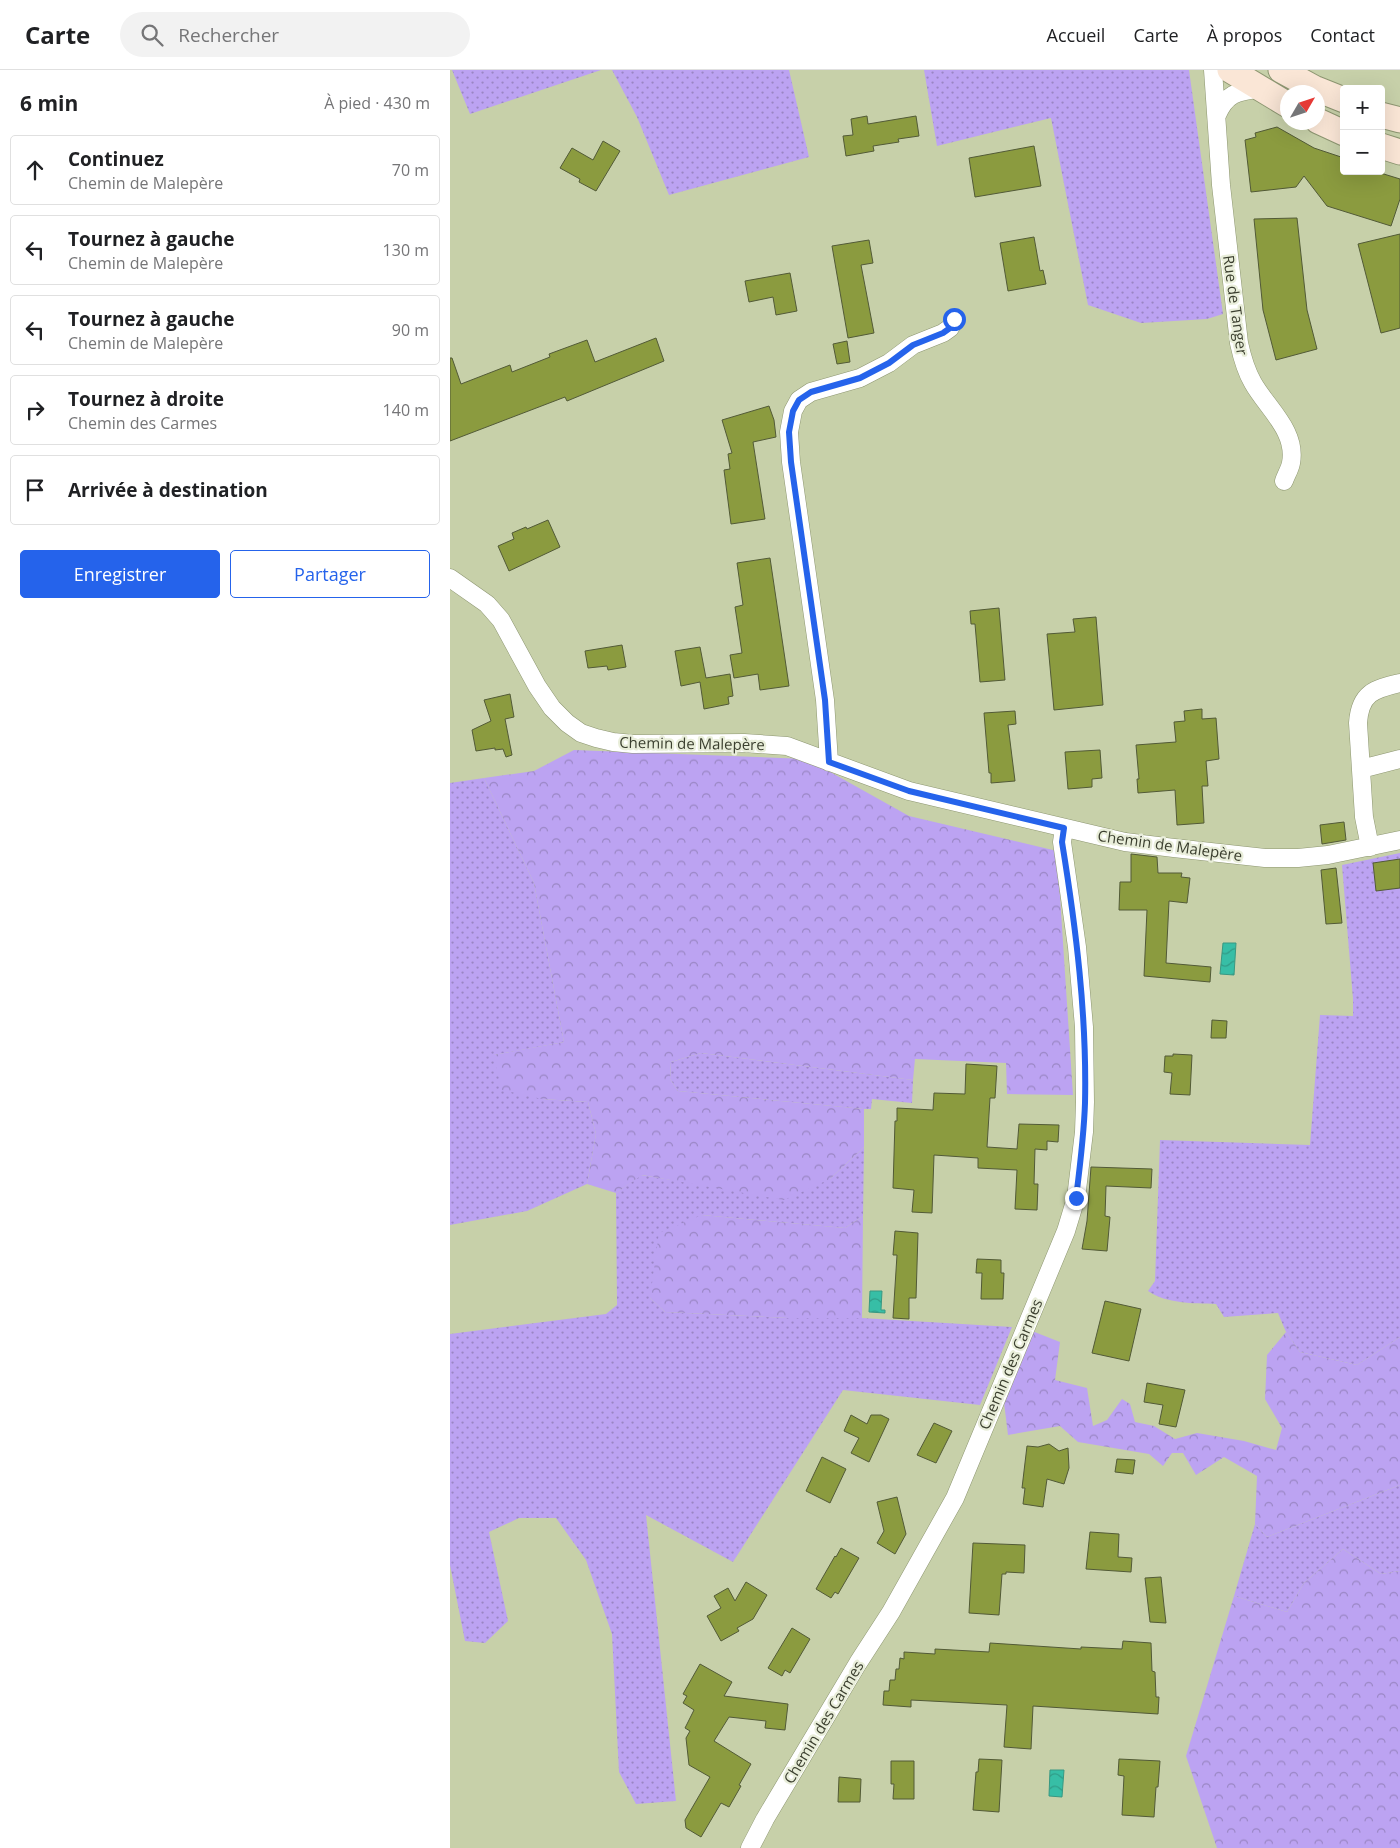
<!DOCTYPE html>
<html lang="fr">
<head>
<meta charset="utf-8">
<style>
	:root { --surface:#fff; --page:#f2f2f2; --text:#202124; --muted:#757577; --line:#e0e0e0; --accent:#2563eb }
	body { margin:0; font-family:"Open Sans",sans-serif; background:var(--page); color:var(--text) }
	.controls { position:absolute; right:15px; top:15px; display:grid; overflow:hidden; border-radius:5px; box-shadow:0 5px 20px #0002 }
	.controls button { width:45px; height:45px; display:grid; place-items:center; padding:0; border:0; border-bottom:1px solid var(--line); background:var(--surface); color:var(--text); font:25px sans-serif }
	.compass { position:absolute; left:830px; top:15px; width:45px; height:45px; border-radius:50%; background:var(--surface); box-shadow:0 5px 20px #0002; rotate:51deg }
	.stop { position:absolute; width:15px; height:15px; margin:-11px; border:4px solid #2563eb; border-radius:50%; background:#fff }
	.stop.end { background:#2563eb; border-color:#fff; box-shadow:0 1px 5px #0008 }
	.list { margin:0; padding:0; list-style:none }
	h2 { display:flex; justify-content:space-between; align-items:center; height:65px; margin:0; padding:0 20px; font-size:21px }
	h2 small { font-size:16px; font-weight:400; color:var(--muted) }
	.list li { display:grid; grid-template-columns:32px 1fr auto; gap:15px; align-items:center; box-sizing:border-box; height:70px; margin:0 10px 10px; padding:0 10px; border:1px solid var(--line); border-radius:5px }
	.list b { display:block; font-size:19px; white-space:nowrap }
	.list p { margin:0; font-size:16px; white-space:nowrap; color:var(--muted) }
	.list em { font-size:16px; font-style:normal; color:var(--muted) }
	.actions { display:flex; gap:10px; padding:15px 20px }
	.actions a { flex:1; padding:11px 0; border:1px solid var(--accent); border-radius:5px; text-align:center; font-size:18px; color:var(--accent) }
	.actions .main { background:var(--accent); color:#fff }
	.icon { flex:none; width:28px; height:28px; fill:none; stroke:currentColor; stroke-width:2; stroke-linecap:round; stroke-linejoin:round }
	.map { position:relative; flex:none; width:950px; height:1778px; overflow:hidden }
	header { display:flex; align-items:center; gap:30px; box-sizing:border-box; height:70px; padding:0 25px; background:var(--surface); border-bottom:1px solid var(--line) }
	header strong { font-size:24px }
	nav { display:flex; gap:28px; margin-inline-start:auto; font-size:18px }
	.search { width:350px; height:45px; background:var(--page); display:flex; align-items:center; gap:12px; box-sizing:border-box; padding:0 18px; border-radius:28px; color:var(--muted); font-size:19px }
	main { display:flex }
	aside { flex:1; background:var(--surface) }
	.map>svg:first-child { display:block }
</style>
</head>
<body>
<header>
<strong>Carte</strong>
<div class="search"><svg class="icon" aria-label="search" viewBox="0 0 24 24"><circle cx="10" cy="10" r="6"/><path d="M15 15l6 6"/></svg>Rechercher</div>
<nav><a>Accueil</a><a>Carte</a><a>À propos</a><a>Contact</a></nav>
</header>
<main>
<aside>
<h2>6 min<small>À pied · 430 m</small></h2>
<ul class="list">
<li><svg class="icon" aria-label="ahead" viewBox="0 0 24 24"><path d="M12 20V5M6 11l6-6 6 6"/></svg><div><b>Continuez</b><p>Chemin de Malepère</p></div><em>70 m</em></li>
<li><svg class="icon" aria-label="left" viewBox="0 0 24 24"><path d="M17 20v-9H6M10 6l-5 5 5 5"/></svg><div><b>Tournez à gauche</b><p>Chemin de Malepère</p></div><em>130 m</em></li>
<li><svg class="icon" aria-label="left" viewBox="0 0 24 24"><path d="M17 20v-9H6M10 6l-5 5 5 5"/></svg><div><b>Tournez à gauche</b><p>Chemin de Malepère</p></div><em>90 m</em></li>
<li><svg class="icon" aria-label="right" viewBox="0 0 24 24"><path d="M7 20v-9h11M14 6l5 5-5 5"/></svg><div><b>Tournez à droite</b><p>Chemin des Carmes</p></div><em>140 m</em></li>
<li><svg class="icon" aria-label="arrive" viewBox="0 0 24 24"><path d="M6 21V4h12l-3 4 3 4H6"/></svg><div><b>Arrivée à destination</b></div></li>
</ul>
<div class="actions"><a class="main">Enregistrer</a><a>Partager</a></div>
</aside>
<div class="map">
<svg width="950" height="1778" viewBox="0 0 950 1778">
	<defs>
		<pattern id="green-dots" width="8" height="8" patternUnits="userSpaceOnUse" patternTransform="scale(1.25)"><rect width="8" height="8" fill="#bca3f2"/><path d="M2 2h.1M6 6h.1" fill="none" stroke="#9a86c4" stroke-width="1.8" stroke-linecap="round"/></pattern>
		<pattern id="forest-crowns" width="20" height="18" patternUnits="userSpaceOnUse" patternTransform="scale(1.25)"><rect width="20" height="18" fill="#bca3f2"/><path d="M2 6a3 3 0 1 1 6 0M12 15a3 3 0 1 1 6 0" fill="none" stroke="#9a86c4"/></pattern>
		<pattern id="water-waves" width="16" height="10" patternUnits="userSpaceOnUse" patternTransform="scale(1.25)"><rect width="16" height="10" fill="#37bea6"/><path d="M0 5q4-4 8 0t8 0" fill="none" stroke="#309c88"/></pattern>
	</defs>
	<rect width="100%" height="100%" fill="#c7d0a9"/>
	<path fill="url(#green-dots)" d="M 2,0 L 151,0 L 20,44 Z
		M 162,0 L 339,0 L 359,87 L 219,125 L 187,47 Z
		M 474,0 L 739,0 L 773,244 L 757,249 L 691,253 L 638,235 L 601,48 L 487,76 Z
		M 34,708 L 84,813 L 114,972 L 44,985 L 92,1029 L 138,1032 L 146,1064 L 137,1114 L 77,1141 L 0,1155 L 0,713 Z
		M 950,783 L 950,1267 L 907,1295 L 850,1282 L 836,1262 L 828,1243 L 774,1247 L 766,1234 C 743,1233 717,1234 698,1221 L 705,1211 L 710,1070 L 860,1075 L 870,945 L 903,946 L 903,929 L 892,795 Z
		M 251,983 L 463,1010 L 462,1033 L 422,1029 L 421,1039 L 414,1039 L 228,1021 L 220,1009 L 221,992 Z
		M 414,1077 L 413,1146 L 395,1158 L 252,1145 L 200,1228 L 215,1242 L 338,1248 L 412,1248 L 562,1257 L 530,1335 L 393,1320 L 283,1492 L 196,1445 L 226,1731 L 186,1734 L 169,1702 L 162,1564 L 136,1490 L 106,1448 L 69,1448 L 39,1462 L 58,1551 L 35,1573 L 15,1571 L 0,1495 L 0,1264 L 156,1244 L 167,1235 L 166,1123 L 191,1105 L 222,1110 L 380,1109 Z
		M 950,1415 L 950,1501 L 931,1504 L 893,1479 L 854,1513 L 837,1542 L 784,1526 L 805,1454 L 817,1467 Z"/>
	<path fill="url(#forest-crowns)" d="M 124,680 L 357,689 L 459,746 L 607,781 L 623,1025 L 557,1024 L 556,993 L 465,989 L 463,1010 L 251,983 L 221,992 L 220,1009 L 228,1021 L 414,1039 L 414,1077 L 380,1109 L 334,1130 L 192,1105 L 166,1123 L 137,1114 L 146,1064 L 138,1032 L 92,1029 L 52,1020 L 43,985 L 114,972 L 84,813 L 34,708 L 84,701 Z
		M 252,1145 L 395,1158 L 413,1146 L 412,1248 L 338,1248 L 215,1242 L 200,1228 L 209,1163 Z
		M 582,1261 L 610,1272 L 605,1310 L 637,1318 L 643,1356 L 657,1350 L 672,1329 L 680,1334 L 685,1352 L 704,1356 L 725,1369 L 747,1363 L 794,1371 L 826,1380 L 832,1358 L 815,1329 L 817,1285 L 836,1262 L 850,1282 L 907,1295 L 950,1267 L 950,1415 L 817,1467 L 805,1454 L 807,1406 L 774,1387 L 746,1405 L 733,1383 L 722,1383 L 713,1396 L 699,1384 L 628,1372 L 610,1356 L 558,1365 L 552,1316 Z
		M 893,1479 L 931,1504 L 950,1501 L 950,1778 L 767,1778 L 736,1686 L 784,1526 L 837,1542 L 854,1513 Z"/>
	<path fill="url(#water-waves)" stroke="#389882" d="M 773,873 L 786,873 L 784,905 L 770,904 Z
		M 420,1221 L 432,1221 L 431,1240 L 435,1240 L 435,1243 L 419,1242 Z
		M 600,1700 L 614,1700 L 612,1727 L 599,1726 Z"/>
	<path fill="#8b9b3f" stroke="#525a37" d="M 417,46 L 418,54 L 466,46 L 469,66 L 448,69 L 449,72 L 423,76 L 424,81 L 396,86 L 393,66 L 403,65 L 401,49 Z
		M 827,57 L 864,78 L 894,88 L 894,101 L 924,101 L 950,109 L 950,129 L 941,156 L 877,136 L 854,106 L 846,117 L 801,122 L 795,70 L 806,67 L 805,63 Z
		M 153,71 L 170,81 L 146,121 L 129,112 L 130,109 L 110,98 L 122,78 L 143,90 Z
		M 584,76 L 591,116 L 525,127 L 519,88 Z
		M 847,148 L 857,240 L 867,279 L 826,290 L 813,240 L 804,149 Z
		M 950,164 L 950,258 L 931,263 L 908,174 Z
		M 584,167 L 590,201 L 593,200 L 596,214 L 558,221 L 550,173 Z
		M 419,170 L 423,193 L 411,195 L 424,263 L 398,268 L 382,176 Z
		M 340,203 L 347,241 L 326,245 L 323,227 L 299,232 L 295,211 Z
		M 206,268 L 214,291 L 117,331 L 115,327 L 0,371 L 0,288 L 2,288 L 11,314 L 60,295 L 62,302 L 100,287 L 99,284 L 137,270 L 145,292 Z
		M 397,271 L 400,292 L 387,294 L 383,274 Z
		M 319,336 L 324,350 L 326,367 L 303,372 L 315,449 L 281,454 L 274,400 L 280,399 L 278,384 L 282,383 L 272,350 Z
		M 98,450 L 110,477 L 59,501 L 48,476 L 64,469 L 62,463 L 76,457 L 77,459 Z
		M 320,488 L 339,616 L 310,620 L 308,604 L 284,608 L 280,585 L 292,583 L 285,537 L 293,535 L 287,493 Z
		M 549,538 L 555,610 L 530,612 L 525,554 L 521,554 L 520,541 Z
		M 646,547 L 653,635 L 604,640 L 597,564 L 625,562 L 623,549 Z
		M 172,575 L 176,597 L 158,600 L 157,596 L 138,598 L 135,581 Z
		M 250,577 L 256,608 L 280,604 L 283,626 L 278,627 L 279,634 L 254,639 L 250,612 L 231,616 L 225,581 Z
		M 60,624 L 64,647 L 55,649 L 62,685 L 56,687 L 53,679 L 45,680 L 45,678 L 26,681 L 22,660 L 41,651 L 34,630 Z
		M 752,639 L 752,649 L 766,648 L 769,689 L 756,691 L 758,716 L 752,716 L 754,753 L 727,755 L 725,720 L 688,723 L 687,709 L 689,709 L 686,675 L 726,672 L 724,652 L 735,651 L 734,641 Z
		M 565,641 L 566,654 L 558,655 L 565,711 L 541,713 L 541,703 L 539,703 L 534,643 Z
		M 650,680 L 652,708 L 642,709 L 642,717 L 618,719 L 615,682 Z
		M 894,752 L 896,770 L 872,774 L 870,755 Z
		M 681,784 L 707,787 L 708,803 L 732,803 L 731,807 L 740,808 L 737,833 L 719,831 L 716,893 L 761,897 L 760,912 L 694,906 L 697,840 L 669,840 L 670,812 L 681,812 Z
		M 950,789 L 950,818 L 926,821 L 923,793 Z
		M 886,798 L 892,853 L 876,854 L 871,800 Z
		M 762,950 L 777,951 L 776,968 L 761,968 Z
		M 723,984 L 742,985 L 740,1025 L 720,1024 L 722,1003 L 714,1002 L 715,986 L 723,986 Z
		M 516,994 L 547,996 L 545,1028 L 540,1028 L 537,1077 L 567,1079 L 569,1054 L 609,1055 L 608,1072 L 597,1071 L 597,1080 L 585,1079 L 584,1114 L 588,1114 L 587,1140 L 565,1139 L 567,1100 L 528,1098 L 528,1088 L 484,1085 L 482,1143 L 462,1142 L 464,1120 L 443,1118 L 445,1051 L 447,1051 L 447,1038 L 483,1040 L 484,1023 L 515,1024 Z
		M 641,1097 L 702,1099 L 701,1118 L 656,1116 L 655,1146 L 660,1147 L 657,1181 L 632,1179 L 637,1151 Z
		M 445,1161 L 468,1163 L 466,1228 L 459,1228 L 459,1249 L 443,1248 L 447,1185 L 443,1185 Z
		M 527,1189 L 551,1190 L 551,1203 L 554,1203 L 553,1229 L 531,1229 L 532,1203 L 526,1203 Z
		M 655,1231 L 691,1239 L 679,1291 L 642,1283 Z
		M 697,1313 L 735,1320 L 726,1357 L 709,1354 L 713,1335 L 694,1332 Z
		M 401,1345 L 417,1354 L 421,1345 L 431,1345 L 439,1349 L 419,1392 L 401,1383 L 409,1368 L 394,1361 Z
		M 484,1353 L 502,1361 L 486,1393 L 467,1385 Z
		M 599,1374 L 609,1381 L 618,1378 L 619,1398 L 614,1414 L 597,1409 L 593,1437 L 573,1434 L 575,1418 L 572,1418 L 577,1376 L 588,1377 Z
		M 372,1387 L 396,1399 L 380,1433 L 356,1421 Z
		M 667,1389 L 685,1390 L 683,1404 L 665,1402 Z
		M 447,1427 L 456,1464 L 445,1484 L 427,1473 L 434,1461 L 427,1432 Z
		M 640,1462 L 669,1464 L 668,1487 L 682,1488 L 681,1502 L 636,1499 Z
		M 523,1473 L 575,1475 L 574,1503 L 556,1502 L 556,1504 L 552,1504 L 549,1545 L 519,1543 Z
		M 391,1478 L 409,1488 L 388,1524 L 385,1522 L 381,1528 L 366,1519 L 385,1486 L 386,1487 Z
		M 711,1507 L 714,1536 L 716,1553 L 700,1552 L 695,1508 Z
		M 296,1512 L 317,1525 L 303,1549 L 287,1558 L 289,1561 L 271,1571 L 257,1546 L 271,1538 L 264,1526 L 278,1518 L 285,1531 Z
		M 342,1558 L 360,1569 L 340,1603 L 335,1600 L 332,1606 L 318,1598 Z
		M 673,1571 L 701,1573 L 702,1601 L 705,1602 L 706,1627 L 709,1627 L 708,1644 L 583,1636 L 581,1679 L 554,1677 L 557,1635 L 461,1630 L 461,1637 L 433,1635 L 434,1621 L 439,1621 L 440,1610 L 445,1610 L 446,1599 L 449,1599 L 450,1588 L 454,1589 L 454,1582 L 485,1584 L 485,1579 L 539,1582 L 540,1573 L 631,1579 L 631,1577 L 672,1579 Z
		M 250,1594 L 282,1612 L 274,1626 L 338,1634 L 335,1660 L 315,1658 L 316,1651 L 279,1647 L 264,1671 L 301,1694 L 289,1715 L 291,1716 L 279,1737 L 271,1733 L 251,1767 L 236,1758 L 235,1750 L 260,1707 L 239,1695 L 236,1668 L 240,1661 L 235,1658 L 244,1640 L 233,1633 L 237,1626 L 233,1624 Z
		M 529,1689 L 552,1690 L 549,1742 L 523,1740 L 526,1702 L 528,1702 Z
		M 669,1689 L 710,1691 L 708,1717 L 706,1717 L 704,1747 L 672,1745 L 674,1706 L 668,1705 Z
		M 441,1691 L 464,1691 L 464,1729 L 443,1729 L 444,1714 L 441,1714 Z
		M 389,1707 L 411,1709 L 410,1732 L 388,1732 Z"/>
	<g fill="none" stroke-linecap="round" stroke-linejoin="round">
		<g stroke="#8d9671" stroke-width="19">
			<path id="street" d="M 763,0 L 771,115 L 789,273 C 792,287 796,301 803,313 C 817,338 847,361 841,393 C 840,399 836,405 834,411
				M 767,45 C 776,24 787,21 809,19
				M 0,508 L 37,534 L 51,550 L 87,616 L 102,638 L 117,653 L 131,663 L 146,668 L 163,672 L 183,674 L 294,673 L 337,676 L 459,721 L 675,772 L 724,778 L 815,788 L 848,788 L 878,785 L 950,770
				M 379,692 L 375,630 L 341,392 L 339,362 L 343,341 L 349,330 L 361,322 L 410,308 L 439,293 L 463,275 L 493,263 L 500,258 L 505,249
				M 911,699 L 950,689
				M 920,777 L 914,747 L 908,653 C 910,623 924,619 950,613
				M 300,1778 L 315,1749 L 408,1593 L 441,1542 L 505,1428 L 616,1161 L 626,1128 L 634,1062 L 635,1032 L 634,957 L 627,877 L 612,772 L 614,758"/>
		</g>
		<g stroke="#8d9671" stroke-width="27">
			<path id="secondary" d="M 780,0 L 838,35
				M 831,0 L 864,18 L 894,30
				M 931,45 L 950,50
				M 868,51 L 894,63
				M 931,76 L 950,82"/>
		</g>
		<use href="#street" stroke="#fff" stroke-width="18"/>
		<use href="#secondary" stroke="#fae6d6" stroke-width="25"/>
	</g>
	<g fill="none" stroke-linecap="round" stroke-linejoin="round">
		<path stroke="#2563eb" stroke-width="6" d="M 504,249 L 500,258 L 493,263 L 463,275 L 439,293 L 410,308 L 361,322 L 349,330 L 343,341 L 339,362 L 341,392 L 375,630 L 379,692 L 459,721 L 614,758 L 612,772 C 626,858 637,946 635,1033 C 634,1065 630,1096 626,1128"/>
	</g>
	<g text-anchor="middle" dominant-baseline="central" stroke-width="4.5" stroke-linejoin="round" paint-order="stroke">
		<g font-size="15" fill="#3b3f2f" stroke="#e9eeda">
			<text transform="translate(786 235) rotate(82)">Rue de Tanger</text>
			<text transform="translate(242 673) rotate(1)">Chemin de Malepère</text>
			<text transform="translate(720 775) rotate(8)">Chemin de Malepère</text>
			<text transform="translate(560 1294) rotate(-67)">Chemin des Carmes</text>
			<text transform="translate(373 1652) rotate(-59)">Chemin des Carmes</text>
		</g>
	</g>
</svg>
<div class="controls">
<button>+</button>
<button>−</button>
</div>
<svg class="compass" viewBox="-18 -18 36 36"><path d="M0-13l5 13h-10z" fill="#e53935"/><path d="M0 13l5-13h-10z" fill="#757577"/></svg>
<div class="stop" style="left:504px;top:249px"></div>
<div class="stop end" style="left:626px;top:1128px"></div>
</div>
</main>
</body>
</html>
